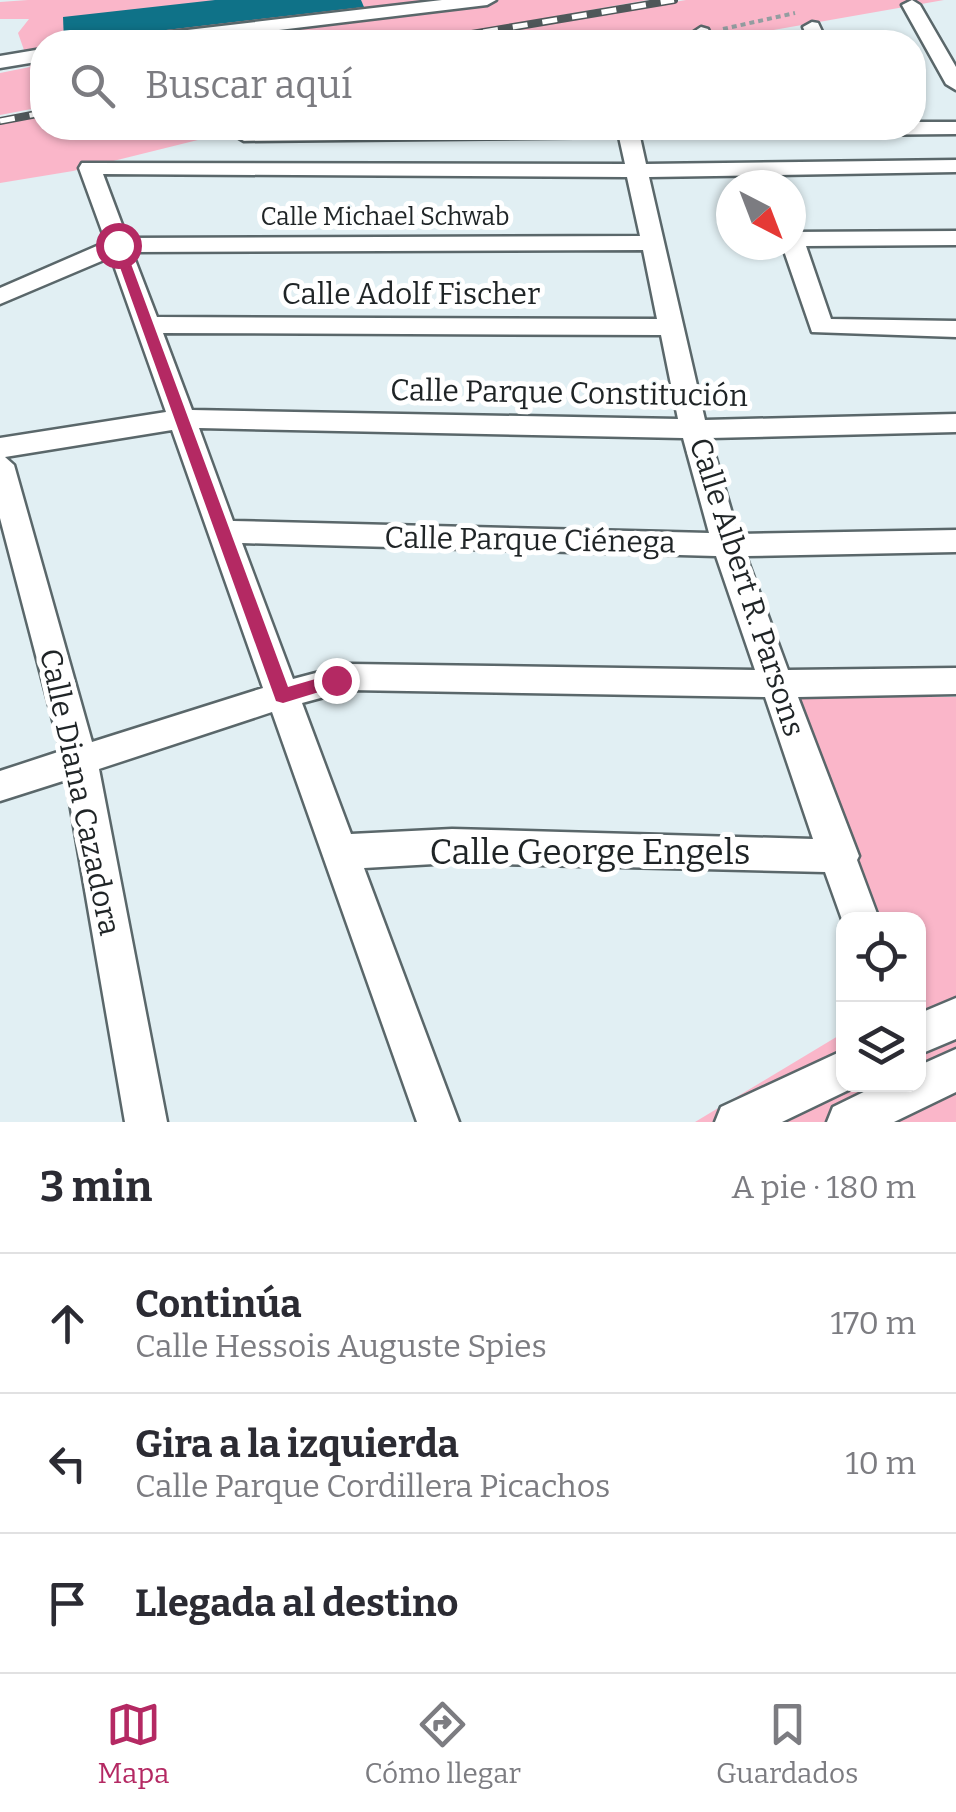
<!DOCTYPE html>
<html lang="es">
<head>
<meta charset="utf-8">
<style>
	:root { --surface:#fff; --page:#f2f2f3; --text:#2b2b33; --muted:#7c7c81; --line:#e1e1e2; --accent:#b42963 }
	body { margin:0; font-family:Bitter,serif; background:var(--page); color:var(--text) }
	.controls { position:absolute; right:30px; bottom:30px; display:grid; overflow:hidden; border-radius:20px; box-shadow:0 2px 8px #0004 }
	.controls button { width:90px; height:90px; display:grid; place-items:center; padding:0; border:0; border-bottom:2px solid var(--line); background:var(--surface); color:var(--text); font:50px sans-serif }
	.compass { position:absolute; left:716px; top:170px; width:90px; height:90px; border-radius:50%; background:var(--surface); box-shadow:0 2px 8px #0004; rotate:138deg }
	.stop { position:absolute; width:30px; height:30px; margin:-22px; border:8px solid #b42963; border-radius:50%; background:#fff }
	.stop.end { background:#b42963; border-color:#fff; box-shadow:0 2px 10px #0008 }
	.list { margin:0; padding:0; list-style:none }
	h2 { display:flex; justify-content:space-between; align-items:center; height:130px; margin:0; padding:0 40px; font-size:42px }
	h2 small { font-size:32px; font-weight:400; color:var(--muted) }
	.list li { display:grid; grid-template-columns:65px 1fr auto; gap:30px; align-items:center; box-sizing:border-box; height:140px; padding:0 40px; border-top:2px solid var(--line) }
	.list b { display:block; font-size:38px; white-space:nowrap }
	.list p { margin:0; font-size:32px; white-space:nowrap; color:var(--muted) }
	.list em { font-size:32px; font-style:normal; color:var(--muted) }
	.icon { flex:none; width:55px; height:55px; fill:none; stroke:currentColor; stroke-width:2; stroke-linecap:round; stroke-linejoin:round }
	.map { position:relative; flex:none; width:956px; height:1122px; overflow:hidden }
	.search { position:absolute; background:var(--surface); box-shadow:0 2px 8px #0004; left:30px; right:30px; top:30px; height:110px; display:flex; align-items:center; gap:25px; box-sizing:border-box; padding:0 35px; border-radius:40px; color:var(--muted); font-size:38px }
	.sheet { height:550px; background:var(--surface) }
	nav { display:flex; justify-content:space-around; align-items:center; box-sizing:border-box; height:140px; border-top:2px solid var(--line); background:var(--surface); font-size:28px; color:var(--muted) }
	nav a { display:grid; justify-items:center; gap:5px }
	nav .on { color:var(--accent) }
	.map>svg:first-child { display:block }
</style>
</head>
<body>
<div class="map">
<svg width="956" height="1122" viewBox="0 0 956 1122">
	<rect width="100%" height="100%" fill="#e1eff3"/>
	<path fill="#fab6c9" d="M 28,0 L 648,0 L 408,42 L 42,42 L 42,107 L 0,115 L 0,73 L 30,67 L 18,33 L 29,19 L 0,19 L 0,2 Z
		M 686,0 L 944,0 L 706,42 L 439,42 Z
		M 42,116 L 42,128 L 396,128 L 402,132 L 222,134 L 73,171 L 0,183 L 0,124 Z
		M 796,697 L 956,697 L 956,1122 L 695,1122 L 843,1033 L 844,1084 L 918,1084 L 918,919 L 844,919 L 843,935 Z"/>
	<path fill="#0f7288" d="M 215,0 L 361,0 L 364,7 L 64,42 L 63,17 Z"/>
	<g fill="none" stroke-linecap="round" stroke-linejoin="round">
		<g stroke="#5a676a" stroke-width="5">
			<path id="minor" d="M 442,0 L 496,0 L 487,5 L 178,42 L 127,42 L 136,36 Z
				M 912,0 L 920,5 L 956,67 L 956,90 L 946,84 L 902,5 Z
				M 812,22 L 818,23 L 827,42 L 809,42 L 803,27 Z
				M 701,27 L 708,29 L 714,42 L 696,42 L 692,33 Z
				M 42,49 L 42,61 L 0,68 L 0,56 Z
				M 914,122 L 956,122 L 956,134 L 640,137 L 646,164 L 956,160 L 956,172 L 649,177 L 705,420 L 956,414 L 956,432 L 710,438 L 738,534 L 956,530 L 956,552 L 746,556 L 788,670 L 956,668 L 956,694 L 798,697 L 859,856 L 857,860 L 879,919 L 844,919 L 844,925 L 825,872 L 452,863 L 364,868 L 459,1122 L 417,1122 L 272,712 L 99,769 L 167,1122 L 125,1122 L 66,780 L 0,801 L 0,771 L 61,751 L 0,518 L 0,438 L 166,412 L 111,257 L 0,304 L 0,288 L 106,242 L 79,168 L 82,163 L 625,164 L 619,137 L 244,141 L 234,135 L 244,129 L 914,128 ZM 103,174 L 627,177 L 640,236 L 127,238 ZM 643,250 L 657,319 L 157,317 L 132,252 ZM 163,333 L 661,335 L 678,419 L 192,410 ZM 199,428 L 683,438 L 709,533 L 233,521 ZM 172,430 L 263,688 L 92,742 L 14,465 L 5,457 ZM 242,543 L 716,556 L 755,670 L 350,664 L 293,679 ZM 350,690 L 765,697 L 813,839 L 452,829 L 351,834 L 302,703 Z
				M 956,231 L 956,245 L 806,246 L 831,319 L 956,321 L 956,337 L 812,332 L 782,245 L 791,245 L 791,232 Z
				M 956,998 L 956,1039 L 918,1055 L 918,1014 Z
				M 956,1049 L 956,1092 L 894,1122 L 827,1122 L 833,1107 L 880,1084 L 918,1084 L 918,1066 Z
				M 844,1050 L 844,1084 L 859,1085 L 782,1122 L 715,1122 L 721,1107 Z"/>
		</g>
		<path stroke="#939da0" stroke-width="4" stroke-dasharray="5 4" stroke-linecap="butt" d="M 723,29 L 795,13
			M 645,42 L 678,36"/>
		<use href="#minor" fill="#fff" fill-rule="evenodd"/>
		<g stroke="#4f5759" stroke-width="8">
			<path id="rail" d="M 424,42 L 674,0
				M 0,121 L 42,113"/>
		</g>
		<use href="#rail" stroke="#fff" stroke-width="5" stroke-dasharray="15" stroke-linecap="butt"/>
	</g>
	<path fill="#b42963" d="M 118,242 L 124,245 L 288,687 L 336,673 L 342,675 L 342,685 L 283,703 L 276,701 L 112,245 Z"/>
	<g text-anchor="middle" dominant-baseline="central" stroke-width="10" stroke-linejoin="round" paint-order="stroke">
		<g font-size="25" fill="#1f2426" stroke="#fff">
			<text x="385" y="217">Calle Michael Schwab</text>
		</g>
		<g font-size="30" fill="#1f2426" stroke="#fff">
			<text x="411" y="294">Calle Adolf Fischer</text>
			<text transform="translate(569 393) rotate(1)">Calle Parque Constitución</text>
			<text transform="translate(530 540) rotate(1)">Calle Parque Ciénega</text>
			<text transform="translate(747 587) rotate(72)">Calle Albert R. Parsons</text>
			<text transform="translate(80 792) rotate(78)">Calle Diana Cazadora</text>
		</g>
		<g font-size="35" fill="#1f2426" stroke="#fff">
			<text x="590" y="852">Calle George Engels</text>
		</g>
	</g>
</svg>
<div class="controls">
<button><svg class="icon" aria-label="locate" viewBox="0 0 24 24"><circle cx="12" cy="12" r="6"/><path d="M12 2v4M12 18v4M2 12h4M18 12h4"/></svg></button>
<button><svg class="icon" aria-label="layers" viewBox="0 0 24 24"><path d="M12 4l9 5-9 5-9-5zM3 14l9 5 9-5"/></svg></button>
</div>
<svg class="compass" viewBox="-18 -18 36 36"><path d="M0-13l5 13h-10z" fill="#e53935"/><path d="M0 13l5-13h-10z" fill="#7c7c81"/></svg>
<div class="stop" style="left:118px;top:245px"></div>
<div class="stop end" style="left:336px;top:680px"></div>
<div class="search"><svg class="icon" aria-label="search" viewBox="0 0 24 24"><circle cx="10" cy="10" r="6"/><path d="M15 15l6 6"/></svg>Buscar aquí</div>
</div>
<section class="sheet">
<h2>3 min<small>A pie · 180 m</small></h2>
<ul class="list">
<li><svg class="icon" aria-label="ahead" viewBox="0 0 24 24"><path d="M12 20V5M6 11l6-6 6 6"/></svg><div><b>Continúa</b><p>Calle Hessois Auguste Spies</p></div><em>170 m</em></li>
<li><svg class="icon" aria-label="left" viewBox="0 0 24 24"><path d="M17 20v-9H6M10 6l-5 5 5 5"/></svg><div><b>Gira a la izquierda</b><p>Calle Parque Cordillera Picachos</p></div><em>10 m</em></li>
<li><svg class="icon" aria-label="arrive" viewBox="0 0 24 24"><path d="M6 21V4h12l-3 4 3 4H6"/></svg><div><b>Llegada al destino</b></div></li>
</ul>
</section>
<nav>
<a class="on"><svg class="icon" aria-label="map" viewBox="0 0 24 24"><path d="M3 6l6-2 6 2 6-2v14l-6 2-6-2-6 2zM9 4v14M15 6v14"/></svg>Mapa</a>
<a><svg class="icon" aria-label="directions" viewBox="0 0 24 24"><path d="M12 3l9 9-9 9-9-9zM9 14v-3h6M13 9l2 2-2 2"/></svg>Cómo llegar</a>
<a><svg class="icon" aria-label="saved" viewBox="0 0 24 24"><path d="M7 4h10v16l-5-4-5 4z"/></svg>Guardados</a>
</nav>
</body>
</html>
